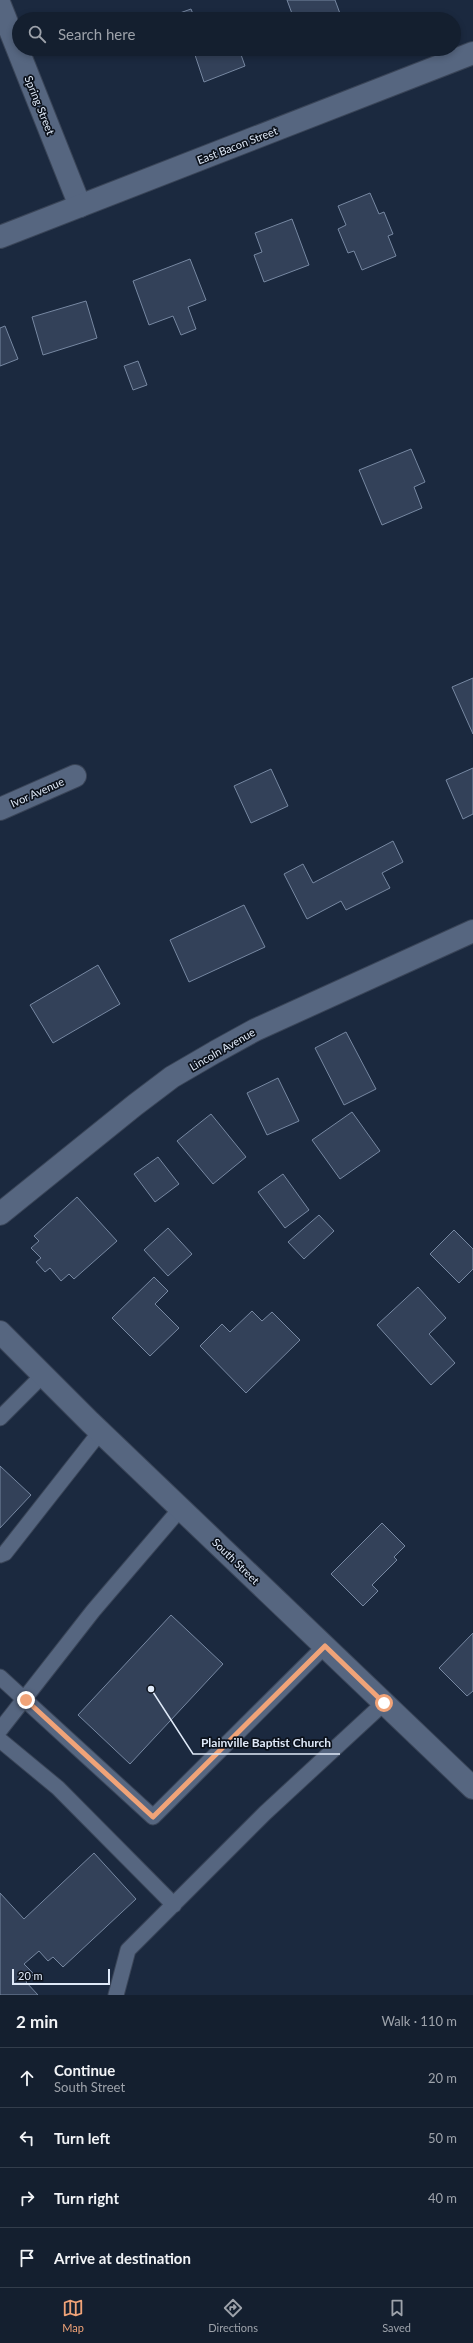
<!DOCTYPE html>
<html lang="en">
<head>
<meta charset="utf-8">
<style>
	:root { --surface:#141f2f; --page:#212c3b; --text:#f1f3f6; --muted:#9da2aa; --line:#333d4b; --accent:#f0a378 }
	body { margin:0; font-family:Lato,sans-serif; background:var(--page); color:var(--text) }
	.scale { position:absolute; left:12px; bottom:10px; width:98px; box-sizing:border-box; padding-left:4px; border:2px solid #dfe9f8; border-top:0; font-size:11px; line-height:14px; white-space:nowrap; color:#dfe9f8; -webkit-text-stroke:3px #0c121c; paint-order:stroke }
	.stop { position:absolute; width:12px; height:12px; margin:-9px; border:3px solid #f0a378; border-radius:50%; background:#fff }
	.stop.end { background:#f0a378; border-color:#fff; box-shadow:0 1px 4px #0008 }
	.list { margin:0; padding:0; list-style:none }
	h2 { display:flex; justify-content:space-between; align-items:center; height:52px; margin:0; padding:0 16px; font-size:17px }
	h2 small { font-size:13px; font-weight:400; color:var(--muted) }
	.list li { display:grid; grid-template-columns:26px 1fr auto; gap:12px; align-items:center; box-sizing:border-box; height:60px; padding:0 16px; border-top:1px solid var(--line) }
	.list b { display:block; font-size:15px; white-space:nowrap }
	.list p { margin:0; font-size:13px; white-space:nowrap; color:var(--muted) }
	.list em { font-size:13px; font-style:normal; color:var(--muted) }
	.icon { flex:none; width:22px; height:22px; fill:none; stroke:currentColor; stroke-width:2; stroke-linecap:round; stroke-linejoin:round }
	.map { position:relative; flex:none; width:473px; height:1995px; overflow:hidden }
	.search { position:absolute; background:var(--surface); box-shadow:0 2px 6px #0003; left:12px; right:12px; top:12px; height:44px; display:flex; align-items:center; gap:10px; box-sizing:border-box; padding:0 14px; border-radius:22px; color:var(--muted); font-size:15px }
	.sheet { height:292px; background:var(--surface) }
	nav { display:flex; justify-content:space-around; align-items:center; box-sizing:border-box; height:56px; border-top:1px solid var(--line); background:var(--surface); font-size:11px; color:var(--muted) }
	nav a { display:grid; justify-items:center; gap:2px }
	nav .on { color:var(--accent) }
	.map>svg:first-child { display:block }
</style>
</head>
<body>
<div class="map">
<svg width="473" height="1995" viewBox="0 0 473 1995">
	<rect width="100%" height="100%" fill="#1b293f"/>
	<path fill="#334159" stroke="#7788a2" d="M 287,0 L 335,0 L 342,19 L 294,19 Z
		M 191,9 L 195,19 L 163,19 Z
		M 193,49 L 239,49 L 245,66 L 204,82 Z
		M 370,193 L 379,214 L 384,212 L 393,234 L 388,236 L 396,256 L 362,270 L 354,251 L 348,253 L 338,229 L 346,225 L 338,206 Z
		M 292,219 L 309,265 L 264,282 L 254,255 L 262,252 L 255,233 Z
		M 190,259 L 206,300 L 188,307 L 196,329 L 181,335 L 173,316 L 149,325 L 133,281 Z
		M 86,301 L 97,338 L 43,355 L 32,317 Z
		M 5,326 L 18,359 L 0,366 L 0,328 Z
		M 138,361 L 147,385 L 133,390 L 124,366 Z
		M 411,449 L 425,482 L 414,487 L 422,508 L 382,525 L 359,470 Z
		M 473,678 L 473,734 L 452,687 Z
		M 473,768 L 473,814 L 463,819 L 446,780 Z
		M 271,769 L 288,806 L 251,823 L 234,786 Z
		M 393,841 L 403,862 L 382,873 L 390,888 L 346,910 L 341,901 L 307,919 L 284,874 L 303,864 L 313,883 Z
		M 244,905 L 265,947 L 189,982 L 170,940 Z
		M 98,965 L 120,1004 L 53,1043 L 30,1005 Z
		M 346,1032 L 376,1089 L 344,1105 L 315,1048 Z
		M 278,1078 L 299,1121 L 267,1135 L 247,1093 Z
		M 352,1112 L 380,1151 L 340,1179 L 312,1140 Z
		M 211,1114 L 246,1157 L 213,1184 L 177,1141 Z
		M 158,1157 L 179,1184 L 155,1202 L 134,1174 Z
		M 283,1174 L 309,1210 L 285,1228 L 258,1192 Z
		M 77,1197 L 117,1241 L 74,1279 L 69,1274 L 61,1281 L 50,1268 L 45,1272 L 36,1262 L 41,1258 L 31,1248 L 39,1241 L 34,1236 Z
		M 319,1215 L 334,1231 L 304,1259 L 288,1242 Z
		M 168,1228 L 192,1254 L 168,1276 L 144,1250 Z
		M 454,1230 L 473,1249 L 473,1269 L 459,1283 L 430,1254 Z
		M 154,1277 L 168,1291 L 155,1304 L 179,1328 L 150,1356 L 112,1318 Z
		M 418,1287 L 446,1318 L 429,1334 L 455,1363 L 431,1385 L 377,1325 Z
		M 252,1311 L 262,1321 L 272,1312 L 300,1340 L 246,1393 L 200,1346 L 222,1324 L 230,1332 Z
		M 0,1466 L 31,1495 L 0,1528 Z
		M 382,1523 L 405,1546 L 394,1557 L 397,1560 L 372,1585 L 378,1591 L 363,1606 L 331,1574 Z
		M 171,1615 L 223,1664 L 130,1764 L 78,1715 Z
		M 473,1633 L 473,1691 L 467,1696 L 439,1668 Z
		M 94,1853 L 136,1899 L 63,1967 L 53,1957 L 48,1961 L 39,1951 L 24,1964 L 34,1974 L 26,1982 L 38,1995 L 0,1995 L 0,1893 L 24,1919 Z"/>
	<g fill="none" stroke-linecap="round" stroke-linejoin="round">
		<g stroke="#3a4558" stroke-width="17">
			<path id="service" d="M 0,1418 L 43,1375
				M 0,1555 L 5,1553 L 100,1432
				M 0,1677 L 153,1817 L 325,1646
				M 0,1730 L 93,1611 L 181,1508
				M 0,1740 L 58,1788 L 174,1905
				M 116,1995 L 128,1950 L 265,1813 L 384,1703"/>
		</g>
		<g stroke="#3a4558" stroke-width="24">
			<path id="minor" d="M 0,5 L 80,206
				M 0,809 L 75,776
				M 0,1214 L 135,1105 L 172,1077 L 215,1052 L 255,1030 L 473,931"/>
		</g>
		<g stroke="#3a4558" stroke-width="24">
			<path id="secondary" d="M 0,237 L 473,53
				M 0,1332 L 90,1422 L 473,1788"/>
		</g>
		<use href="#service" stroke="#566680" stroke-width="15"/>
		<use href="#minor" stroke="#566680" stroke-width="22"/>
		<use href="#secondary" stroke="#566680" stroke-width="22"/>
	</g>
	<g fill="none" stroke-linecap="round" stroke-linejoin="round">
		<path stroke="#f0a378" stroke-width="5" d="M 26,1700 L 153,1817 L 325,1646 L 384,1703"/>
	</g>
	<g text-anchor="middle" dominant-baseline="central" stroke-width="3.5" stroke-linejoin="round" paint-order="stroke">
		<g font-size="11" fill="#dfe9f8" stroke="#0c121c">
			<text transform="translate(40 105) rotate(68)">Spring Street</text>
			<text transform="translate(237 145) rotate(-21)">East Bacon Street</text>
			<text transform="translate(37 792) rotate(-24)">Ivor Avenue</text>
			<text transform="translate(222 1049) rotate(-30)">Lincoln Avenue</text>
			<text transform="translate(236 1561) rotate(44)">South Street</text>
		</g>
	</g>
	<path fill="none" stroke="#dfe9f8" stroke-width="1.5" d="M151 1689L193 1754H340"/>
	<circle fill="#dfe9f8" stroke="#0c121c" stroke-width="1.5" cx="151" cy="1689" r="4"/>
	<g font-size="12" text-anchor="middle" font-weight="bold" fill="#dfe9f8" stroke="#0c121c" stroke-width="3.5" stroke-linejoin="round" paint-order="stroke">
		<text x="266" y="1747">Plainville Baptist Church</text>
	</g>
</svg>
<div class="scale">20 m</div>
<div class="stop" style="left:384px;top:1703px"></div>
<div class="stop end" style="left:26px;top:1700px"></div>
<div class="search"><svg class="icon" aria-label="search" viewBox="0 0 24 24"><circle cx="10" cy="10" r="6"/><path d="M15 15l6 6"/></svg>Search here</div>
</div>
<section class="sheet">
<h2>2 min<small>Walk · 110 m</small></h2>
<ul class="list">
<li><svg class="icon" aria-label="ahead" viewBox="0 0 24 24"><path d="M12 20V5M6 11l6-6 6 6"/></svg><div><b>Continue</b><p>South Street</p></div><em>20 m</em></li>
<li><svg class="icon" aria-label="left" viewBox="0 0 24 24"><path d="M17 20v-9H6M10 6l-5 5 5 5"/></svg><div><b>Turn left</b></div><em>50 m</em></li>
<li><svg class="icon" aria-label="right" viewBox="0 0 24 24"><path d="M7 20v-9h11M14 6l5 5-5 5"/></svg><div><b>Turn right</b></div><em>40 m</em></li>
<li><svg class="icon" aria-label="arrive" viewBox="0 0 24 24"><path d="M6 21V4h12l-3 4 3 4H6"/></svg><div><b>Arrive at destination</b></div></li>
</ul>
</section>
<nav>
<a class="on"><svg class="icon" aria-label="map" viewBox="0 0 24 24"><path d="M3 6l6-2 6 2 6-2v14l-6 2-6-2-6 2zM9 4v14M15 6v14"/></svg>Map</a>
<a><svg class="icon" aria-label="directions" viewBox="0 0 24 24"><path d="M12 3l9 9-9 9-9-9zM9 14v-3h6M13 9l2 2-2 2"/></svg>Directions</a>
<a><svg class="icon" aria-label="saved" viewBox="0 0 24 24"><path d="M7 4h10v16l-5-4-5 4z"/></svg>Saved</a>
</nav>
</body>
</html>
